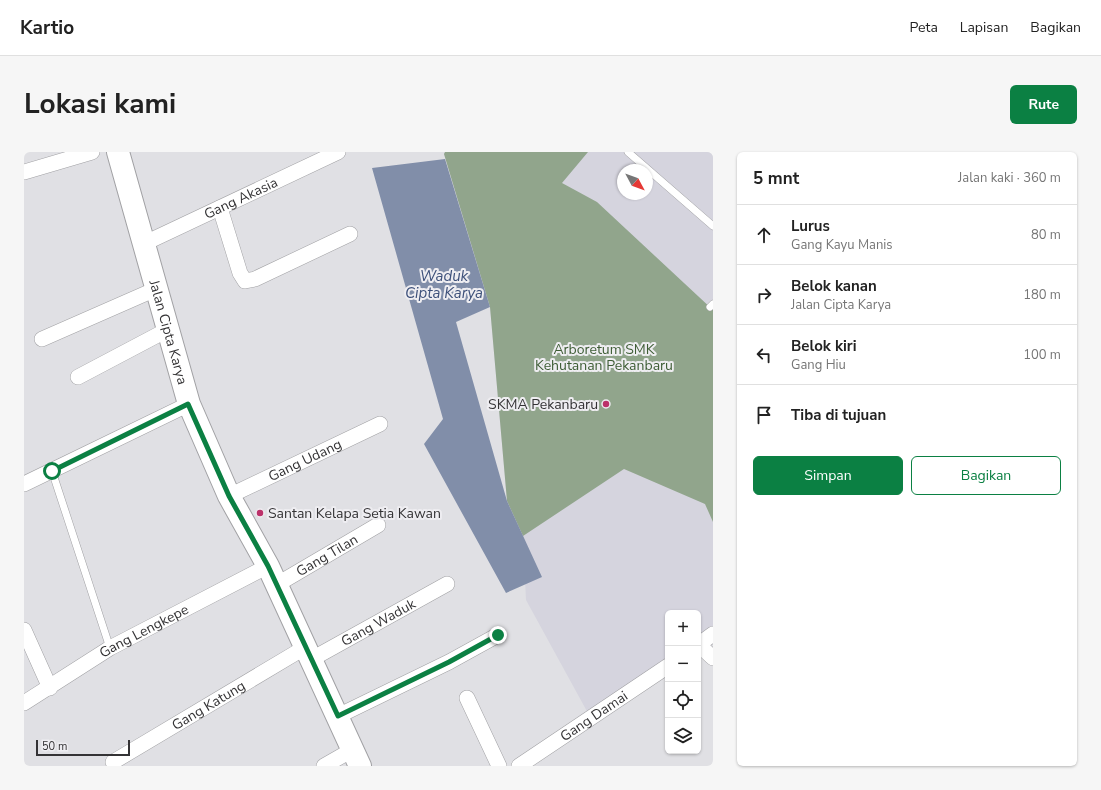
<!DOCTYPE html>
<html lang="id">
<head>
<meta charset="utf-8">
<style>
	:root { --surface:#fff; --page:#f6f6f6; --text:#222; --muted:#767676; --line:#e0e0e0; --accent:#0b8043 }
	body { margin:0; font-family:"Nunito Sans",sans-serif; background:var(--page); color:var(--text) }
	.controls { position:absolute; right:12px; bottom:12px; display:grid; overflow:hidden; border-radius:6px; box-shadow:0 1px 3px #0004 }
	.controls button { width:36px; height:36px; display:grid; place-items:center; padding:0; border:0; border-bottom:1px solid var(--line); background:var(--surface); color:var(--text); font:20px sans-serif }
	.compass { position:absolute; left:593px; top:12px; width:36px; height:36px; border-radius:50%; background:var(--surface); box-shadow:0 1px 3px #0004; rotate:131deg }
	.scale { position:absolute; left:12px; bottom:10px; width:94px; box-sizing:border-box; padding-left:4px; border:2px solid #343335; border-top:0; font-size:11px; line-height:14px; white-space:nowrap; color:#343335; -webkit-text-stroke:3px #eeedf1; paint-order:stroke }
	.stop { position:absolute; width:12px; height:12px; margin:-9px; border:3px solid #0b8043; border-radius:50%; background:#fff }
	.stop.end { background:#0b8043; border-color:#fff; box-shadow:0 1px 4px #0008 }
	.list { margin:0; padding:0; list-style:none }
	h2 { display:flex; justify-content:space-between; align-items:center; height:52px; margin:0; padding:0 16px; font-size:17px }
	h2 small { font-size:13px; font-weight:400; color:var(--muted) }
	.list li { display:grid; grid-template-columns:26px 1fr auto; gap:12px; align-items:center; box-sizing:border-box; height:60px; padding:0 16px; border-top:1px solid var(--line) }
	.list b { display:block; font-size:15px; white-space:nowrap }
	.list p { margin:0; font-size:13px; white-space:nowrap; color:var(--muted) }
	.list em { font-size:13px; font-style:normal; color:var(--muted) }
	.actions { display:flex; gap:8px; padding:12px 16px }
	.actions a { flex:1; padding:9px 0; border:1px solid var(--accent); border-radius:6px; text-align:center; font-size:14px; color:var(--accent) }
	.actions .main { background:var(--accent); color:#fff }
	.icon { flex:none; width:22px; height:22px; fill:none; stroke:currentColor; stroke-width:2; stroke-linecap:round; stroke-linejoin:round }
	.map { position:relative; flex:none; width:689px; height:614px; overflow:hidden; border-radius:6px }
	header { display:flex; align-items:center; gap:24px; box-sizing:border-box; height:56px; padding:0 20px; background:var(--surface); border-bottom:1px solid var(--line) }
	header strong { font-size:19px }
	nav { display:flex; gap:22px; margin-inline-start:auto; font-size:14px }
	.intro { display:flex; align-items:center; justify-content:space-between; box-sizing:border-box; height:96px; padding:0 24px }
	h1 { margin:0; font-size:28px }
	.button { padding:10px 18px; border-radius:6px; background:var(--accent); color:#fff; font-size:14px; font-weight:700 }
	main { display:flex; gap:24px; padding:0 24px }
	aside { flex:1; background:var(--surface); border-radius:6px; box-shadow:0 1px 3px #0004 }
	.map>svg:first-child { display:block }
</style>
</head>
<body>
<header>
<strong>Kartio</strong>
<nav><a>Peta</a><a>Lapisan</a><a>Bagikan</a></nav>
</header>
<div class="intro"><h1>Lokasi kami</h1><a class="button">Rute</a></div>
<main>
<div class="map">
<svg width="689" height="614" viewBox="0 0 689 614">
	<rect width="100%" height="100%" fill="#e0e0e4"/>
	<path fill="#d5d4de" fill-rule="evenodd" d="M 421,0 L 689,0 L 689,482 L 674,493 L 674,461 L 644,461 L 644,512 L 565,563 L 502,448 L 499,384 L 483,349 L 466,155 L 420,2 ZM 599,18 L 623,18 L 623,42 L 599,42 Z"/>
	<path fill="#91a58c" d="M 421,0 L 564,0 L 538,31 L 573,50 L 689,158 L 689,370 L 681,352 L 600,317 L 499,384 L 483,349 L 466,155 L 420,2 Z"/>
	<path fill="#818ea9" d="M 421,7 L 466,155 L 432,170 L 483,349 L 518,425 L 482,441 L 400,292 L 419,267 L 348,16 Z"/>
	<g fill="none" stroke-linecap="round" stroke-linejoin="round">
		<g stroke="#a1a1a4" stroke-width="8">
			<path id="service" d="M 604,0 L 689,74
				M 686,155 L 689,152
				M 28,319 L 86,496"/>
		</g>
		<g stroke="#a1a1a4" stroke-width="16">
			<g id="minor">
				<path d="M 0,20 L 68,0"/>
				<path d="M 196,56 L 216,121 L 221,129 L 231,127 L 326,82"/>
				<path id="s1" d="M 119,92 L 314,0"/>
				<path d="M 18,187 L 132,137"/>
				<path d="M 54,225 L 143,178"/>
				<path d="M 0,332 L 165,252"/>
				<path id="s2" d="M 205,344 L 356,272"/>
				<path id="s3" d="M 252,433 L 354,373"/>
				<path d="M 0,478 L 26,536"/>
				<path d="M 674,493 L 689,482"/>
				<path d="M 675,493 L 689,506"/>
				<path id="s4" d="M 286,508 L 423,432"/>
				<path d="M 443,546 L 475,614"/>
				<path id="s5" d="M 0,551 L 86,496 L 244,414"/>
				<path d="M 314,564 L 425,510 L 474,483"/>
				<path id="s6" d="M 89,610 L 280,496"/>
				<path d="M 300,614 L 328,598"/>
				<path id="s7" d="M 495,614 L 644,514"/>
			</g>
		</g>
		<g stroke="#a1a1a4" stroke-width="24">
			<g id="primary">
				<path id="s8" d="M 94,0 L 165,252 L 205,344 L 244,414 L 336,614"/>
			</g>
		</g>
		<use href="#service" stroke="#fff" stroke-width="7"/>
		<use href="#minor" stroke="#fff" stroke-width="15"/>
		<use href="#primary" stroke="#fff" stroke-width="22"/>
	</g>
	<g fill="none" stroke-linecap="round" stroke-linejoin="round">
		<path stroke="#0b8043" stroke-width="5" d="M 28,319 L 164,252 L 205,344 L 244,414 L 314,564 L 425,510 L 474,483"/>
	</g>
	<g fill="#bc316a" stroke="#eeedf1" stroke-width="1.5">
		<circle cx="582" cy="252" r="4"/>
		<circle cx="236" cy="361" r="4"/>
	</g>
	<g text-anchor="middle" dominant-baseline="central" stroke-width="4" stroke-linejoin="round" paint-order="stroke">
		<g font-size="14" fill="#343335" stroke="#eeedf1">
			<text stroke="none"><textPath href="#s1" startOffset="108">Gang Akasia</textPath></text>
			<text stroke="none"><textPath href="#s8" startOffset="187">Jalan Cipta Karya</textPath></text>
			<text stroke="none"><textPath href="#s2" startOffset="84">Gang Udang</textPath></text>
			<text stroke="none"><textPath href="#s3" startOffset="59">Gang Tilan</textPath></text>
			<text stroke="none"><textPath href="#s4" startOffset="78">Gang Waduk</textPath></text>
			<text stroke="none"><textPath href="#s5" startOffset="140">Gang Lengkepe</textPath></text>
			<text stroke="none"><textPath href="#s6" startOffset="111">Gang Katung</textPath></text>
			<text stroke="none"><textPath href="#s7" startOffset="90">Gang Damai</textPath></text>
		</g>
		<g font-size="14" fill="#3e5d35" stroke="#eeedf1">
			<text x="580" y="197">Arboretum SMK<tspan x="580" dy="16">Kehutanan Pekanbaru</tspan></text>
		</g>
		<g font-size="14" fill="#343335" stroke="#eeedf1" text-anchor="end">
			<text x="574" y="252">SKMA Pekanbaru</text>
			<text x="244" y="361" text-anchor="start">Santan Kelapa Setia Kawan</text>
		</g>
		<g font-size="15" font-style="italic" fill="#3d507a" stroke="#eeedf1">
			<text x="420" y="124">Waduk<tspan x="420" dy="17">Cipta Karya</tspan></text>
		</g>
	</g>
</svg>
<div class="controls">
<button>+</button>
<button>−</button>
<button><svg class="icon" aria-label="locate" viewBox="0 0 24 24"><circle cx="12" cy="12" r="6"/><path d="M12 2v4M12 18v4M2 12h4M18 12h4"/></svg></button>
<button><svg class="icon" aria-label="layers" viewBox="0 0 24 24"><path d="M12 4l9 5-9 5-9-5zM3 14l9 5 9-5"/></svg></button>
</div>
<svg class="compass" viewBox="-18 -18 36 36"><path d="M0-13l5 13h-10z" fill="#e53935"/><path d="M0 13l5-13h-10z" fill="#767676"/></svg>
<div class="scale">50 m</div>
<div class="stop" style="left:28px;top:319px"></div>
<div class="stop end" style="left:474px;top:483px"></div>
</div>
<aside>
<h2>5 mnt<small>Jalan kaki · 360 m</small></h2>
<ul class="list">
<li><svg class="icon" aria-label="ahead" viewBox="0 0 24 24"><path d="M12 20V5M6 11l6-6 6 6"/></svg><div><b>Lurus</b><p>Gang Kayu Manis</p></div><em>80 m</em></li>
<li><svg class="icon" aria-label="right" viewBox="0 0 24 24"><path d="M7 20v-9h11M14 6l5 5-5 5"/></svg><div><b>Belok kanan</b><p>Jalan Cipta Karya</p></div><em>180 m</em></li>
<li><svg class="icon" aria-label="left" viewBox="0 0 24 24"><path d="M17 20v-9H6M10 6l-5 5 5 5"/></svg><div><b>Belok kiri</b><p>Gang Hiu</p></div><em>100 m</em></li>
<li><svg class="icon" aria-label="arrive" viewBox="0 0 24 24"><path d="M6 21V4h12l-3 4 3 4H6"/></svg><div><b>Tiba di tujuan</b></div></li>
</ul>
<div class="actions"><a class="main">Simpan</a><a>Bagikan</a></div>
</aside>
</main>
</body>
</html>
